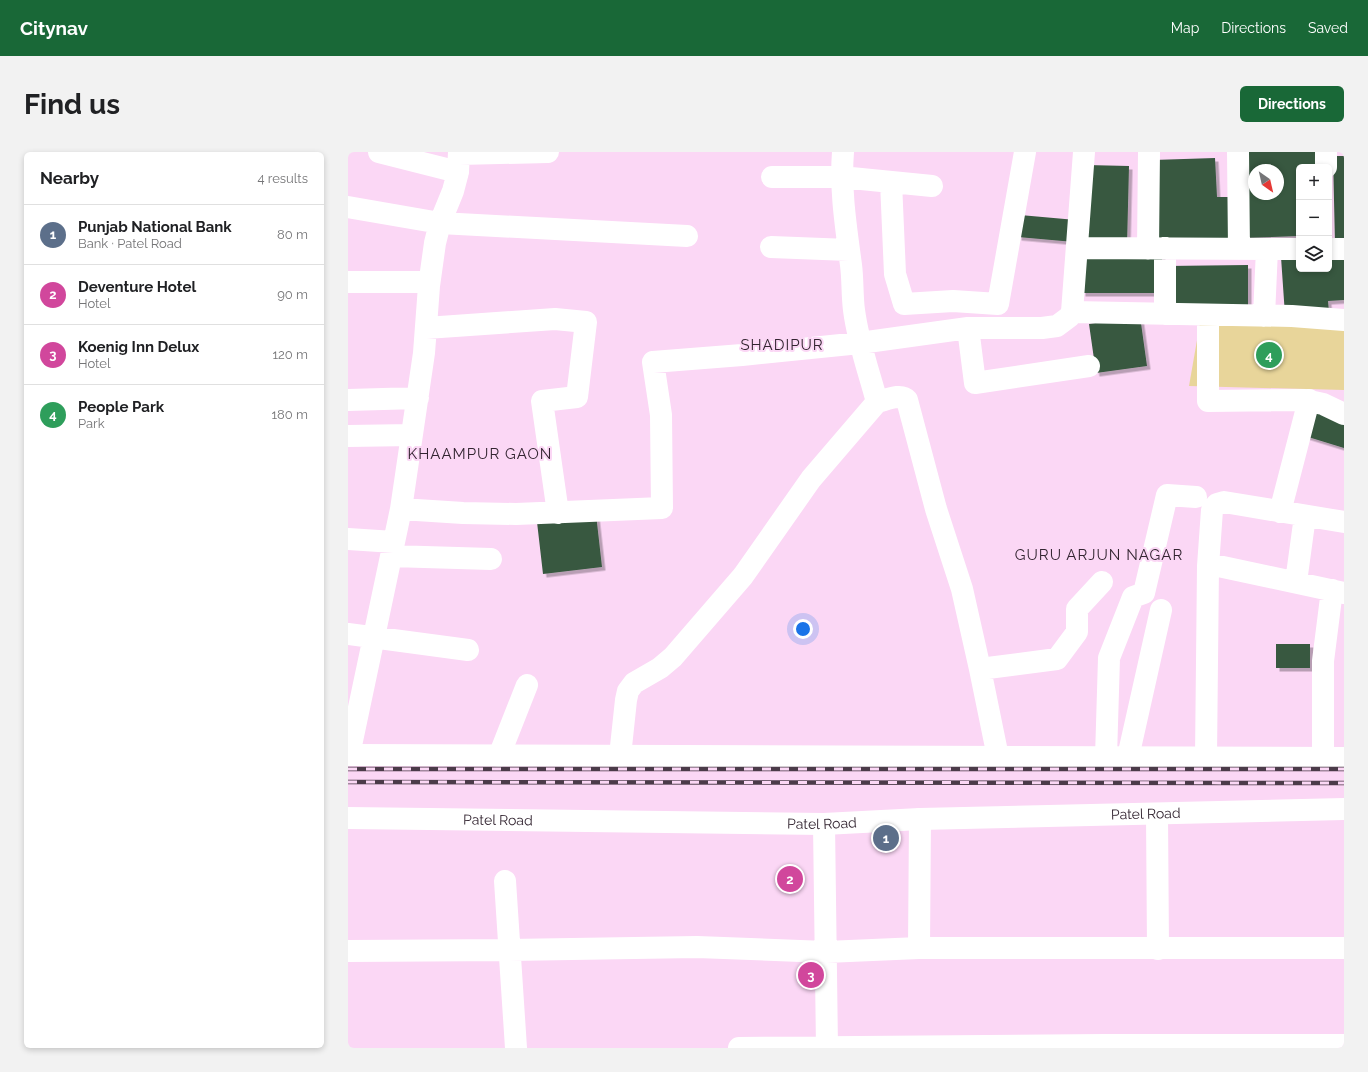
<!DOCTYPE html>
<html lang="en">
<head>
<meta charset="utf-8">
<style>
	:root { --surface:#fff; --page:#f2f2f2; --text:#202124; --muted:#757577; --line:#e0e0e0; --accent:#196837 }
	body { margin:0; font-family:Raleway,sans-serif; background:var(--page); color:var(--text) }
	.controls { position:absolute; right:12px; top:12px; display:grid; overflow:hidden; border-radius:6px; box-shadow:0 2px 6px #0003 }
	.controls button { width:36px; height:36px; display:grid; place-items:center; padding:0; border:0; border-bottom:1px solid var(--line); background:var(--surface); color:var(--text); font:20px sans-serif }
	.compass { position:absolute; left:900px; top:12px; width:36px; height:36px; border-radius:50%; background:var(--surface); box-shadow:0 2px 6px #0003; rotate:146deg }
	.you { position:absolute; left:455px; top:477px; width:14px; height:14px; margin:-10px; border:3px solid #fff; border-radius:50%; background:#1a73e8; box-shadow:0 0 0 6px #1a73e833 }
	.badge { display:grid; place-items:center; width:26px; height:26px; border-radius:50%; background:var(--accent); color:#fff; font-size:13px; font-weight:700 }
	.pin { position:absolute; translate:-50% -50%; border:2px solid #fff; box-shadow:0 1px 4px #0006 }
	.list { margin:0; padding:0; list-style:none }
	h2 { display:flex; justify-content:space-between; align-items:center; height:52px; margin:0; padding:0 16px; font-size:17px }
	h2 small { font-size:13px; font-weight:400; color:var(--muted) }
	.list li { display:grid; grid-template-columns:26px 1fr auto; gap:12px; align-items:center; box-sizing:border-box; height:60px; padding:0 16px; border-top:1px solid var(--line) }
	.list b { display:block; font-size:15px; white-space:nowrap }
	.list p { margin:0; font-size:13px; white-space:nowrap; color:var(--muted) }
	.list em { font-size:13px; font-style:normal; color:var(--muted) }
	.icon { flex:none; width:22px; height:22px; fill:none; stroke:currentColor; stroke-width:2; stroke-linecap:round; stroke-linejoin:round }
	.map { position:relative; flex:none; width:996px; height:896px; overflow:hidden; border-radius:6px }
	header { display:flex; align-items:center; gap:24px; box-sizing:border-box; height:56px; padding:0 20px; background:var(--accent); color:#fff }
	header strong { font-size:19px }
	nav { display:flex; gap:22px; margin-inline-start:auto; font-size:14px }
	.intro { display:flex; align-items:center; justify-content:space-between; box-sizing:border-box; height:96px; padding:0 24px }
	h1 { margin:0; font-size:28px }
	.button { padding:10px 18px; border-radius:6px; background:var(--accent); color:#fff; font-size:14px; font-weight:700 }
	main { display:flex; gap:24px; padding:0 24px }
	aside { flex:1; background:var(--surface); border-radius:6px; box-shadow:0 2px 6px #0003 }
	.map>svg:first-child { display:block }
</style>
</head>
<body>
<header>
<strong>Citynav</strong>
<nav><a>Map</a><a>Directions</a><a>Saved</a></nav>
</header>
<div class="intro"><h1>Find us</h1><a class="button">Directions</a></div>
<main>
<aside>
<h2>Nearby<small>4 results</small></h2>
<ul class="list">
<li><span class="badge" style="background:#5c6f8a">1</span><div><b>Punjab National Bank</b><p>Bank · Patel Road</p></div><em>80 m</em></li>
<li><span class="badge" style="background:#d1479c">2</span><div><b>Deventure Hotel</b><p>Hotel</p></div><em>90 m</em></li>
<li><span class="badge" style="background:#d1479c">3</span><div><b>Koenig Inn Delux</b><p>Hotel</p></div><em>120 m</em></li>
<li><span class="badge" style="background:#2e9e5b">4</span><div><b>People Park</b><p>Park</p></div><em>180 m</em></li>
</ul>
</aside>
<div class="map">
<svg width="996" height="896" viewBox="0 0 996 896">
	<defs>
		<filter id="shadow"><feDropShadow dx="3.5" dy="3.5" stdDeviation="0" flood-color="#0004"/></filter>
	</defs>
	<rect width="100%" height="100%" fill="#fbd7f5"/>
	<path fill="#e8d59a" d="M 996,167 L 996,238 L 841,234 L 852,171 Z"/>
	<path fill="#37583f" fill-rule="evenodd" filter="url(#shadow)" d="M 899,0 L 972,0 L 972,15 L 951,15 L 951,84 L 896,86 ZM 906,18 L 930,18 L 930,42 L 906,42 Z
		M 985,4 L 996,4 L 996,91 L 987,92 Z
		M 867,6 L 869,45 L 880,45 L 881,88 L 808,91 L 805,8 Z
		M 738,13 L 781,14 L 779,93 L 736,92 Z
		M 672,63 L 728,68 L 726,90 L 670,85 Z
		M 996,101 L 996,148 L 980,149 L 981,160 L 937,163 L 933,105 L 951,104 L 951,117 L 981,117 L 981,102 Z
		M 734,102 L 814,102 L 814,141 L 734,141 Z
		M 900,113 L 900,158 L 819,158 L 819,114 Z
		M 792,164 L 799,214 L 748,221 L 741,172 Z
		M 965,260 L 996,269 L 996,296 L 957,284 Z
		M 248,362 L 254,415 L 195,422 L 189,370 Z
		M 928,492 L 962,492 L 962,516 L 928,516 Z"/>
	<g fill="none" stroke-linecap="round" stroke-linejoin="round">
		<path stroke="#fff" stroke-width="22" d="M 31,0 L 110,20
			M 495,0 C 492,38 498,75 503,113 C 505,128 504,143 506,158 C 510,190 521,220 529,250 C 538,248 553,241 559,248 L 588,357 L 614,437 L 632,517 L 650,605
			M 890,0 L 891,97
			M 978,0 L 978,15
			M 111,2 L 200,0
			M 424,25 L 493,25 L 584,34
			M 543,30 L 547,122 L 556,152 L 605,149 L 650,152 L 677,0
			M 0,55 L 92,71 L 339,84
			M 423,95 L 501,98
			M 729,96 L 951,97
			M 800,97 L 801,0
			M 981,97 L 996,97
			M 0,130 L 81,130
			M 724,160 L 944,164 L 996,168
			M 817,162 L 817,96
			M 860,163 L 860,249 L 957,248 L 975,252 L 996,262
			M 916,164 L 919,97
			M 78,176 L 207,167 L 238,170 L 229,245 L 194,249 L 210,361
			M 620,176 L 627,231 L 741,214
			M 0,248 L 70,246
			M 0,284 L 64,283
			M 53,357 L 115,361 L 168,362 L 314,356 L 313,263 L 305,210 L 394,203 L 512,191 L 620,176 L 694,176 L 709,174 L 721,165 L 724,160 L 736,0
			M 932,360 L 961,248
			M 0,387 L 46,390
			M 43,404 L 143,407
			M 861,412 L 996,441
			M 948,430 L 957,364
			M 0,482 L 120,498
			M 632,517 L 709,507 L 729,480 L 729,457 L 754,430
			M 1,603 L 53,357 L 76,201 L 81,134 L 87,91 L 92,71 L 105,39 L 110,20 L 111,0
			M 151,604 L 179,533
			M 272,604 L 278,548 L 280,539 L 286,531 L 312,516 L 325,505 L 395,424 L 463,327 L 529,250
			M 758,605 L 761,506 L 785,445 L 796,441 L 819,343 L 848,345
			M 780,605 L 813,458
			M 858,605 L 860,414 L 864,358 L 869,352 L 876,350 L 996,370
			M 975,606 L 975,509 L 984,438
			M 809,662 L 810,797
			M 476,672 L 479,896
			M 157,729 L 168,896
			M 571,796 L 572,667
			M 0,799 L 161,798 L 349,795 L 478,800 L 571,796 L 996,796
			M 391,896 L 757,893 L 996,893"/>
		<g stroke="#fff" stroke-width="22">
			<path d="M 0,603 L 996,606"/>
			<path id="s1" d="M 0,666 L 476,672 L 572,667 L 996,657"/>
		</g>
		<g stroke="#4b3b49" stroke-width="4.5">
			<path id="rail" d="M 0,617 L 996,617
				M 0,630 L 996,631"/>
		</g>
		<use href="#rail" stroke="#fbd7f5" stroke-width="3" stroke-dasharray="9" stroke-linecap="butt"/>
	</g>
	<g text-anchor="middle" dominant-baseline="central" stroke-width="4" stroke-linejoin="round" paint-order="stroke">
		<g font-size="14" fill="#332531" stroke="#fbd7f5">
			<text stroke="none"><textPath href="#s1" startOffset="798">Patel Road</textPath></text>
			<text stroke="none"><textPath href="#s1" startOffset="150">Patel Road</textPath></text>
			<text stroke="none"><textPath href="#s1" startOffset="474">Patel Road</textPath></text>
		</g>
		<g font-size="15" letter-spacing="1" fill="#332531" stroke="#fbd7f5">
			<text x="434" y="193">SHADIPUR</text>
			<text x="132" y="302">KHAAMPUR GAON</text>
			<text x="751" y="403">GURU ARJUN NAGAR</text>
		</g>
	</g>
</svg>
<div class="controls">
<button>+</button>
<button>−</button>
<button><svg class="icon" aria-label="layers" viewBox="0 0 24 24"><path d="M12 4l9 5-9 5-9-5zM3 14l9 5 9-5"/></svg></button>
</div>
<svg class="compass" viewBox="-18 -18 36 36"><path d="M0-13l5 13h-10z" fill="#e53935"/><path d="M0 13l5-13h-10z" fill="#757577"/></svg>
<div class="you"></div>
<div class="pin badge" style="left:538px;top:686px;background:#5c6f8a">1</div>
<div class="pin badge" style="left:442px;top:727px;background:#d1479c">2</div>
<div class="pin badge" style="left:463px;top:823px;background:#d1479c">3</div>
<div class="pin badge" style="left:921px;top:203px;background:#2e9e5b">4</div>
</div>
</main>
</body>
</html>
